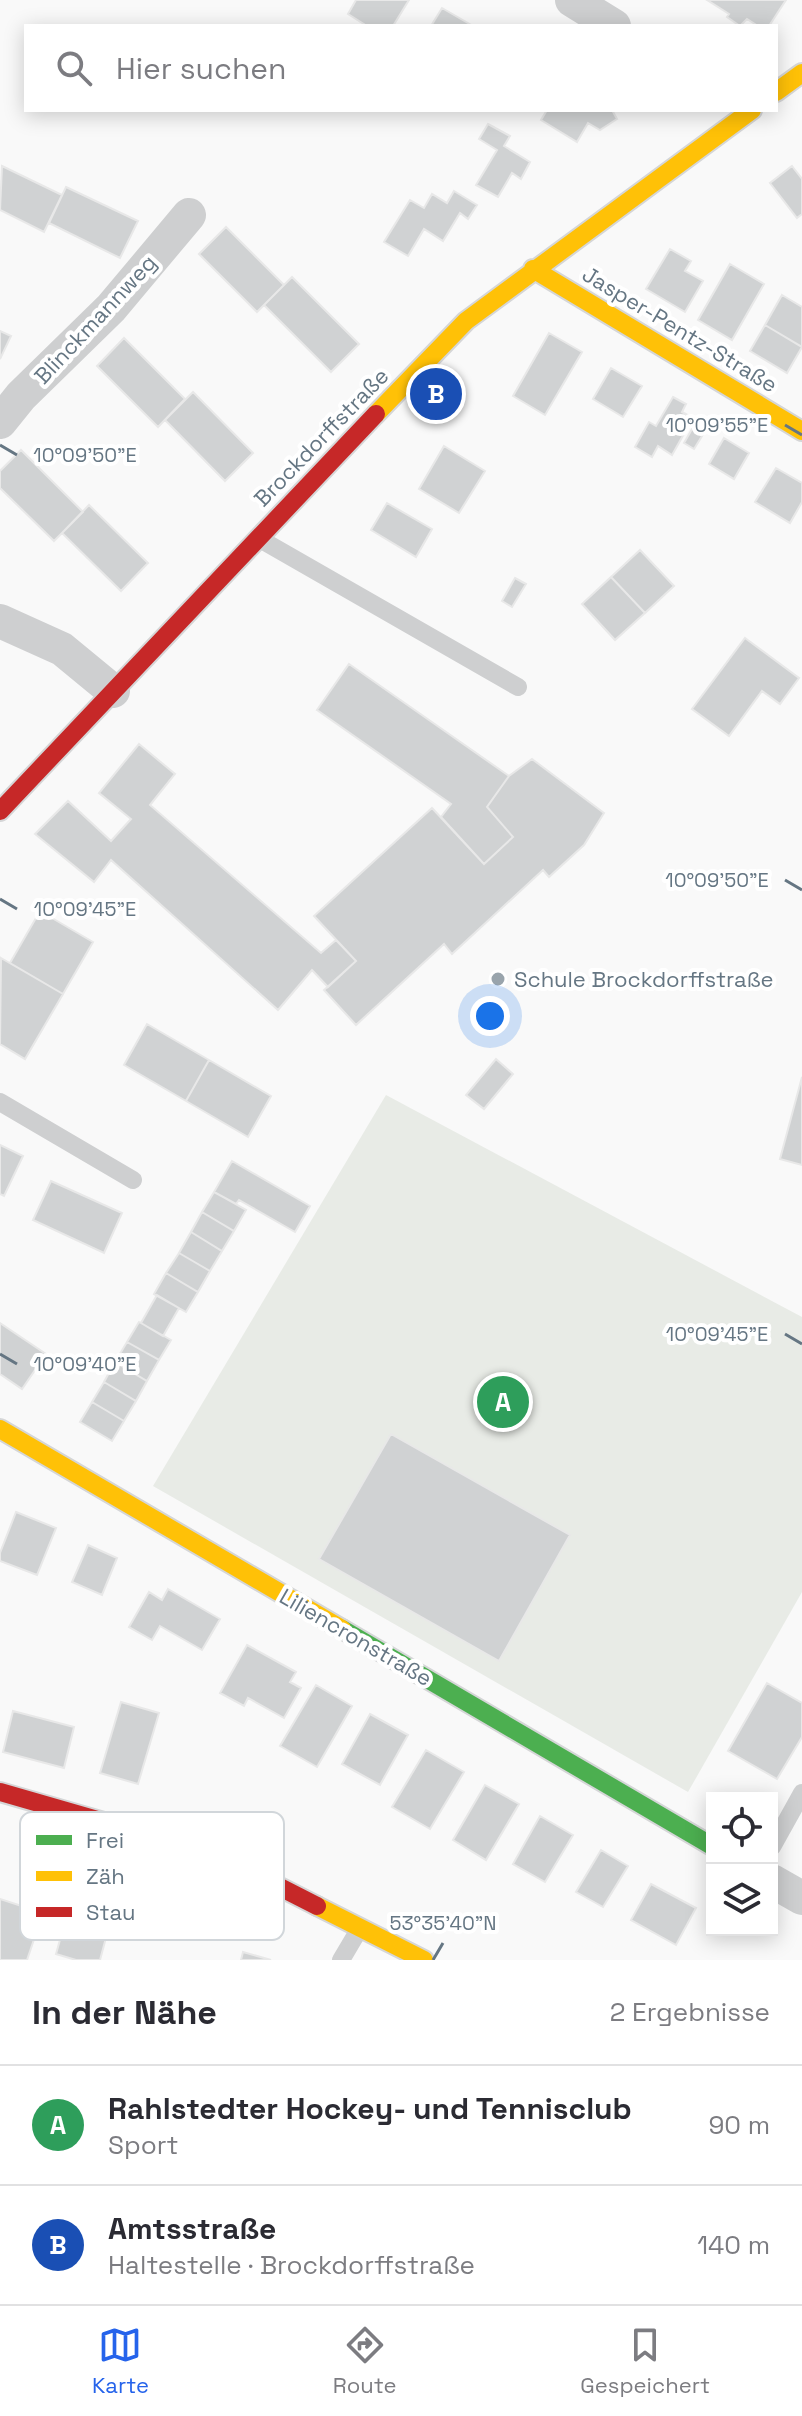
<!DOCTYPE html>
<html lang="de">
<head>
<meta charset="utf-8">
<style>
	:root { --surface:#fff; --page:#f7f7f7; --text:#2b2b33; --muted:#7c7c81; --line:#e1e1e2; --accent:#2563eb }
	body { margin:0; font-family:"Space Grotesk",sans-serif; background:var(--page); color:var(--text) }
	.controls { position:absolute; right:24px; bottom:24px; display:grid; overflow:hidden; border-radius:0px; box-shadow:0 4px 20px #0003 }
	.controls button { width:72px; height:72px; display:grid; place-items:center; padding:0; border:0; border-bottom:2px solid var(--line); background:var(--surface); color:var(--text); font:40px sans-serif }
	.you { position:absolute; left:490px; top:1016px; width:28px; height:28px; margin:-20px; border:6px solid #fff; border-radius:50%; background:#1a73e8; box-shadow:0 0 0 12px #1a73e833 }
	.badge { display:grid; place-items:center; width:52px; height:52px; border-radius:50%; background:var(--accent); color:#fff; font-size:26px; font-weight:700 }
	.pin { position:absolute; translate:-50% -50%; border:4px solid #fff; box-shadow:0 2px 8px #0006 }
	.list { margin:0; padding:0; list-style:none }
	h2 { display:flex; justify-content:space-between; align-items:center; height:104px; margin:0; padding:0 32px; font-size:34px }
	h2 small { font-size:26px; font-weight:400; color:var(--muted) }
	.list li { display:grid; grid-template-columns:52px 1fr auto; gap:24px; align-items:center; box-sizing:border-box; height:120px; padding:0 32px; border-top:2px solid var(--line) }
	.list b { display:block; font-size:30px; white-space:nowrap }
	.list p { margin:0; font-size:26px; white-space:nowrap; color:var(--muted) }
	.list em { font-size:26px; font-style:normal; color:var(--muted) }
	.icon { flex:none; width:44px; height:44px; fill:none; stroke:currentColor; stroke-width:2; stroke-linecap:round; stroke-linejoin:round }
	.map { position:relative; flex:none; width:802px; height:1960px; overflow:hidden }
	.search { position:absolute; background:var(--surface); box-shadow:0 4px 20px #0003; left:24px; right:24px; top:24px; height:88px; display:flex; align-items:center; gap:20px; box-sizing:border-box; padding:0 28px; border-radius:0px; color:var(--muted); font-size:30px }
	.sheet { height:344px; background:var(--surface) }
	nav { display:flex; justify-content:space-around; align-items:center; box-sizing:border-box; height:112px; border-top:2px solid var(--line); background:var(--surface); font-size:22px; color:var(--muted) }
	nav a { display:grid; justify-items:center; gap:4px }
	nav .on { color:var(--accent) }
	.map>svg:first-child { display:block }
</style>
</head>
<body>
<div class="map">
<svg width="802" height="1960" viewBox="0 0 802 1960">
	<rect width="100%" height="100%" fill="#f9f9f9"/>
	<path fill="#e8ebe6" d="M 386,1095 L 802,1317 L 802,1592 L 688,1792 L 153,1486 Z"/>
	<path fill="#d0d2d3" stroke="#e8e8e8" stroke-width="2" d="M 356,0 L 409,0 L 393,26 L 367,26 L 348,14 Z
		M 707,0 L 786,0 L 769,26 L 758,26 L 747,19 L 740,26 L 727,17 L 729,14 Z
		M 442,8 L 473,26 L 431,26 Z
		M 547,110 L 612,110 L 617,119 L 600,130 L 588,123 L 577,142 L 541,120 Z
		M 488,124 L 510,136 L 504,146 L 530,162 L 521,179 L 512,173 L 498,197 L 476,185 L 497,150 L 479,139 Z
		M 2,166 L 62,195 L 44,232 L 0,210 Z
		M 792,166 L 802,179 L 802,214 L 797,218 L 770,183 Z
		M 66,187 L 138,221 L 120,258 L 49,223 Z
		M 454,191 L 477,205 L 468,219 L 460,213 L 443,241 L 424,229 L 408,256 L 384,242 L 410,200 L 424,208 L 432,194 L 447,203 Z
		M 226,227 L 284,285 L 257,312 L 199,254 Z
		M 670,249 L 691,261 L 685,271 L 703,281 L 685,312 L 646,289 Z
		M 730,264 L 764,284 L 732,340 L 698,320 Z
		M 292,277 L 359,344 L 331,372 L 264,305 Z
		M 782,295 L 802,307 L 802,347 L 765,325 Z
		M 765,325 L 802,347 L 787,373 L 750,351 Z
		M 0,331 L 11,336 L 0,359 Z
		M 549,333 L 582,352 L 545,415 L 513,396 Z
		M 124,338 L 185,399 L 158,427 L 97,366 Z
		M 611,368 L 642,386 L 623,417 L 593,399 Z
		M 193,392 L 253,453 L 225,481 L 165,420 Z
		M 673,397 L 686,404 L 682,412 L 693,418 L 672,455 L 658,446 L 652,457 L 635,447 L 649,422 L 656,426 Z
		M 696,422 L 707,428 L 694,449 L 684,443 Z
		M 724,438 L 749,453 L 734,479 L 709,464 Z
		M 444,446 L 485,471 L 459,513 L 419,489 Z
		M 21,450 L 83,512 L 54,541 L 0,488 L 0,471 Z
		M 776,468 L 802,483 L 802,502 L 790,523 L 755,502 Z
		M 387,503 L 432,529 L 416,557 L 371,530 Z
		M 89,505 L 148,563 L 121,591 L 62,533 Z
		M 640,550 L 674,586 L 645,613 L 611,577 Z
		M 611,577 L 645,613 L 615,640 L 582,604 Z
		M 515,578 L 526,584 L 512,607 L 502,601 Z
		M 745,638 L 799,678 L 780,704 L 762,691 L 729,736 L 692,709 Z
		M 349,664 L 509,776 L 487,807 L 513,837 L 484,864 L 441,817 L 451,804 L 317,710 Z
		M 139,744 L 175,774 L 150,805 L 321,953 L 336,940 L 356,961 L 328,987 L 312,970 L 278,1010 L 111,860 L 94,882 L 35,834 L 68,801 L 111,841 L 131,819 L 99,793 Z
		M 532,759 L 604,813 L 584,845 L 549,877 L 543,870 L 452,954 L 444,944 L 356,1025 L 324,990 L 356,961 L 314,916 L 432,808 L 484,864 L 513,837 L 487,807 L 509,776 Z
		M 40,911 L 93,942 L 63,994 L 10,963 Z
		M 1,958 L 63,994 L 25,1059 L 0,1044 Z
		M 147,1024 L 209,1060 L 186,1101 L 124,1065 Z
		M 496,1059 L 513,1074 L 484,1109 L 466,1095 Z
		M 209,1060 L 271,1096 L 248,1137 L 186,1101 Z
		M 802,1077 L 802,1165 L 780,1159 Z
		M 0,1145 L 23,1156 L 4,1196 L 0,1194 Z
		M 232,1161 L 310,1206 L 295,1232 L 239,1200 L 236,1204 L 214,1192 Z
		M 51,1181 L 122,1213 L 104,1253 L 33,1220 Z
		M 214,1192 L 246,1210 L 234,1231 L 202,1212 Z
		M 202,1212 L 234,1231 L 222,1251 L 191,1232 Z
		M 191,1232 L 222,1251 L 210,1271 L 179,1253 Z
		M 179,1253 L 210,1271 L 198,1292 L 166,1273 Z
		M 166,1273 L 198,1292 L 186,1312 L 154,1294 Z
		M 157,1295 L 179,1308 L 163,1336 L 141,1323 Z
		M 139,1322 L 171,1340 L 159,1360 L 127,1342 Z
		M 0,1323 L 46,1354 L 22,1389 L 0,1374 Z
		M 127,1342 L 159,1360 L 147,1381 L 115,1362 Z
		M 115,1362 L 147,1381 L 136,1401 L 104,1382 Z
		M 104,1382 L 136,1401 L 124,1421 L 92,1402 Z
		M 92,1402 L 124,1421 L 112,1441 L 80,1422 Z
		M 391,1434 L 570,1535 L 499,1661 L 319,1559 Z
		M 16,1512 L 56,1528 L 37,1575 L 0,1561 L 0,1553 Z
		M 88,1545 L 117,1558 L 102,1595 L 72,1582 Z
		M 168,1589 L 220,1619 L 202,1650 L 160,1626 L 152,1640 L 129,1627 L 149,1592 L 162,1600 Z
		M 247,1645 L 296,1672 L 290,1682 L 301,1688 L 284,1718 L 248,1698 L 244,1706 L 220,1693 Z
		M 767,1683 L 802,1703 L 802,1737 L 777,1779 L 728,1751 Z
		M 316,1685 L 352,1706 L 317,1767 L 280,1746 Z
		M 121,1702 L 159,1713 L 138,1784 L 100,1773 Z
		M 13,1711 L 74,1727 L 64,1768 L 3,1752 Z
		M 370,1714 L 408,1735 L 380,1785 L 342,1764 Z
		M 426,1750 L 464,1772 L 430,1829 L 392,1807 Z
		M 485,1785 L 519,1804 L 486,1860 L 453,1840 Z
		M 540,1816 L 573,1835 L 545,1882 L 513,1864 Z
		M 601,1850 L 628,1866 L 603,1907 L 576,1892 Z
		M 651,1884 L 696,1908 L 676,1945 L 631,1920 Z
		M 0,1899 L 43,1913 L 27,1960 L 0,1960 Z
		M 65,1922 L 107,1934 L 100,1960 L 76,1960 L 56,1954 Z
		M 243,1952 L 271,1960 L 241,1960 Z"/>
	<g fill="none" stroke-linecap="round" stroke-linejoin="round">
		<g stroke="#d5d6d7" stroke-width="22">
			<path id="fast" d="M 342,1629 L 712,1846"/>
		</g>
		<g stroke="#d5d6d7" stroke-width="22">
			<path id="slow" d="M 776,92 L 802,73
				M 533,269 L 802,431
				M 376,414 L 466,321 L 752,110
				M 0,1429 L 342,1629
				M 317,1906 L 424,1960"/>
		</g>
		<g stroke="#d5d6d7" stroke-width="22">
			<path id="jam" d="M 0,811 L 376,414
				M 0,1792 L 215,1854 L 317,1906"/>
		</g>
		<path stroke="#cecfd0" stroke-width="18" d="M 258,538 L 518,687
			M 0,1102 L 133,1180
			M 772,1847 L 802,1793
			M 341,1960 L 360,1928"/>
		<path stroke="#cecfd0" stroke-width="34" d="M 572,0 L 614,26
			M 0,422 L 21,396 L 111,308 L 189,215
			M 0,621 L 62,649 L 113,691
			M 772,1881 L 802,1898"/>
		<use href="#fast" stroke="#4caf50" stroke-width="18"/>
		<use href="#slow" stroke="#ffc107" stroke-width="18"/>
		<use href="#jam" stroke="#c62828" stroke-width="18"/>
	</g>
	<path fill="none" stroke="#657683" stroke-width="3" d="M 785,425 L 802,435M 0,445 L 17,455M 785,880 L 802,890M 0,899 L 17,909M 785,1334 L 802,1344M 0,1354 L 17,1364M 433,1960 L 443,1943"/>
	<circle fill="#99a4ac" stroke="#fff" stroke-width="3" cx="498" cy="979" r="8"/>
	<g text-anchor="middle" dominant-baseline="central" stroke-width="8" stroke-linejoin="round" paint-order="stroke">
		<g font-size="22" fill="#657683" stroke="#fff">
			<text transform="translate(95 319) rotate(-47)">Blinckmannweg</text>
			<text transform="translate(680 329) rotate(31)">Jasper-Pentz-Straße</text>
			<text transform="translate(321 437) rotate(-46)">Brockdorffstraße</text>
			<text transform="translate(356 1637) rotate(30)">Liliencronstraße</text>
		</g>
		<g font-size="22" fill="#657683" stroke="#fff" text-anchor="start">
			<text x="514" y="979">Schule Brockdorffstraße</text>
		</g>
	</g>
	<rect x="20" y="1812" width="264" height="128" rx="12" fill="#fff" stroke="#d1d6da" stroke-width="2"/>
	<rect x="36" y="1835" width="36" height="10" fill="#4caf50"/>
	<rect x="36" y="1871" width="36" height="10" fill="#ffc107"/>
	<rect x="36" y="1907" width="36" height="10" fill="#c62828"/>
	<g font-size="22" fill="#657683">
		<text x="86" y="1848">Frei</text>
		<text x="86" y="1884">Zäh</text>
		<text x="86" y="1920">Stau</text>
	</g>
	<g font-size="20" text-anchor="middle" fill="#657683" stroke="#fff" stroke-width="8" stroke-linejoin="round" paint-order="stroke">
		<text x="717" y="432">10°09'55"E</text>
		<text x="85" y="462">10°09'50"E</text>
		<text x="717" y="887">10°09'50"E</text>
		<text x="85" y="916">10°09'45"E</text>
		<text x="717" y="1341">10°09'45"E</text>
		<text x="85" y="1371">10°09'40"E</text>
		<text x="443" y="1930">53°35'40"N</text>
	</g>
</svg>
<div class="controls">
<button><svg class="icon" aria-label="locate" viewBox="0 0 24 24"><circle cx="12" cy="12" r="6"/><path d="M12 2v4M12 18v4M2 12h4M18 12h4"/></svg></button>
<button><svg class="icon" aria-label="layers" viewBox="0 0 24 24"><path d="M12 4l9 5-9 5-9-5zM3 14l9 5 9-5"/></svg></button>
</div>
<div class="you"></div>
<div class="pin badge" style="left:503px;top:1402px;background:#2e9e5b">A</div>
<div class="pin badge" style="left:436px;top:394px;background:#1a4fb4">B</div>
<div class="search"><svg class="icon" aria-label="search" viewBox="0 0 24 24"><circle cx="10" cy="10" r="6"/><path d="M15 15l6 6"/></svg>Hier suchen</div>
</div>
<section class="sheet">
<h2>In der Nähe<small>2 Ergebnisse</small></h2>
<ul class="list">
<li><span class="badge" style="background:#2e9e5b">A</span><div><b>Rahlstedter Hockey- und Tennisclub</b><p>Sport</p></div><em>90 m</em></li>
<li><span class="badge" style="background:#1a4fb4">B</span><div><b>Amtsstraße</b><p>Haltestelle · Brockdorffstraße</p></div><em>140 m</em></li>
</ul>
</section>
<nav>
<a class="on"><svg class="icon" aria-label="map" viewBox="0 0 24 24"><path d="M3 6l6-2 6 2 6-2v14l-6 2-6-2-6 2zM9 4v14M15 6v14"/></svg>Karte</a>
<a><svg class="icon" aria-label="directions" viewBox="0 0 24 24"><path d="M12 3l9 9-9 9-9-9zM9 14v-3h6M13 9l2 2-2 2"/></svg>Route</a>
<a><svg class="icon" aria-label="saved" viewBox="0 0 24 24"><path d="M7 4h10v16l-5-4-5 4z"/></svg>Gespeichert</a>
</nav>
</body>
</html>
